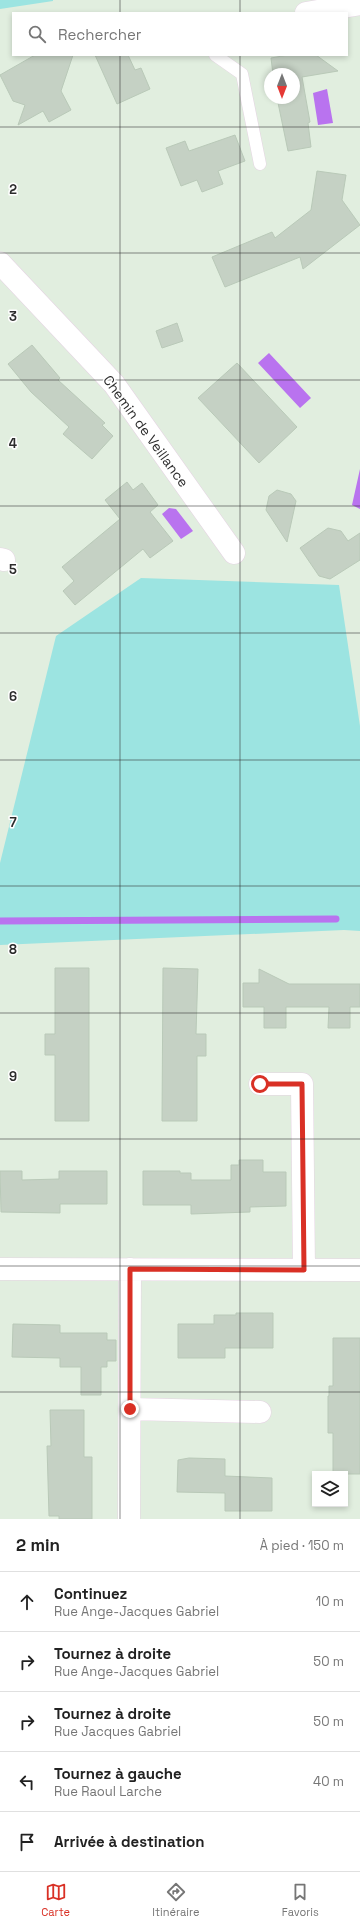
<!DOCTYPE html>
<html lang="fr">
<head>
<meta charset="utf-8">
<style>
	:root { --surface:#fff; --page:#f6f6f6; --text:#222; --muted:#767676; --line:#e0e0e0; --accent:#d93025 }
	body { margin:0; font-family:"Space Grotesk",sans-serif; background:var(--page); color:var(--text) }
	.controls { position:absolute; right:12px; bottom:12px; display:grid; overflow:hidden; border-radius:0px; box-shadow:0 2px 6px #0003 }
	.controls button { width:36px; height:36px; display:grid; place-items:center; padding:0; border:0; border-bottom:1px solid var(--line); background:var(--surface); color:var(--text); font:20px sans-serif }
	.compass { position:absolute; left:264px; top:68px; width:36px; height:36px; border-radius:50%; background:var(--surface); box-shadow:0 2px 6px #0003; rotate:180deg }
	.stop { position:absolute; width:12px; height:12px; margin:-9px; border:3px solid #d93025; border-radius:50%; background:#fff }
	.stop.end { background:#d93025; border-color:#fff; box-shadow:0 1px 4px #0008 }
	.list { margin:0; padding:0; list-style:none }
	h2 { display:flex; justify-content:space-between; align-items:center; height:52px; margin:0; padding:0 16px; font-size:17px }
	h2 small { font-size:13px; font-weight:400; color:var(--muted) }
	.list li { display:grid; grid-template-columns:26px 1fr auto; gap:12px; align-items:center; box-sizing:border-box; height:60px; padding:0 16px; border-top:1px solid var(--line) }
	.list b { display:block; font-size:15px; white-space:nowrap }
	.list p { margin:0; font-size:13px; white-space:nowrap; color:var(--muted) }
	.list em { font-size:13px; font-style:normal; color:var(--muted) }
	.icon { flex:none; width:22px; height:22px; fill:none; stroke:currentColor; stroke-width:2; stroke-linecap:round; stroke-linejoin:round }
	.map { position:relative; flex:none; width:360px; height:1519px; overflow:hidden }
	.search { position:absolute; background:var(--surface); box-shadow:0 2px 6px #0003; left:12px; right:12px; top:12px; height:44px; display:flex; align-items:center; gap:10px; box-sizing:border-box; padding:0 14px; border-radius:0px; color:var(--muted); font-size:15px }
	.sheet { height:352px; background:var(--surface) }
	nav { display:flex; justify-content:space-around; align-items:center; box-sizing:border-box; height:56px; border-top:1px solid var(--line); background:var(--surface); font-size:11px; color:var(--muted) }
	nav a { display:grid; justify-items:center; gap:2px }
	nav .on { color:var(--accent) }
	.map>svg:first-child { display:block }
</style>
</head>
<body>
<div class="map">
<svg width="360" height="1519" viewBox="0 0 360 1519">
	<rect width="100%" height="100%" fill="#e1eedf"/>
	<path fill="#9ce4e1" d="M 0,0 L 53,0 L 53,1 L 0,9 Z
		M 141,578 L 339,585 L 360,726 L 360,931 L 344,930 L 0,945 L 0,863 L 56,636 Z"/>
	<path fill="#b973ef" d="M 327,89 L 333,123 L 318,125 L 313,93 Z
		M 269,353 L 311,398 L 300,408 L 258,363 Z
		M 360,469 L 360,509 L 352,505 Z
		M 169,508 L 176,509 L 193,531 L 181,539 L 162,514 Z"/>
	<g fill="none" stroke-linecap="round" stroke-linejoin="round">
		<path stroke="#b973ef" stroke-width="7" d="M 0,921 L 336,919"/>
	</g>
	<path fill="#c5d1c4" stroke="#b9c9b8" d="M 35,55 L 73,55 L 61,91 L 71,110 L 49,122 L 43,111 L 18,125 L 25,105 L 13,101 L 0,75 Z
		M 95,55 L 128,55 L 135,70 L 141,68 L 150,89 L 117,104 Z
		M 288,55 L 316,55 L 338,71 L 302,77 L 310,122 L 308,123 L 311,147 L 288,151 L 277,98 L 294,98 L 294,74 L 273,74 L 271,58 Z
		M 235,135 L 245,161 L 218,171 L 223,184 L 202,192 L 197,180 L 181,186 L 166,148 L 185,141 L 189,151 Z
		M 317,171 L 346,175 L 342,200 L 360,225 L 303,269 L 300,257 L 225,287 L 212,257 L 272,232 L 275,238 L 311,210 Z
		M 177,323 L 183,341 L 162,348 L 156,331 Z
		M 32,345 L 60,378 L 58,380 L 105,423 L 102,425 L 113,436 L 92,459 L 63,434 L 69,427 L 31,392 L 8,364 Z
		M 237,363 L 297,427 L 259,463 L 198,398 Z
		M 127,482 L 133,490 L 142,483 L 158,505 L 150,512 L 173,541 L 150,558 L 143,549 L 75,605 L 63,591 L 74,581 L 62,567 L 120,519 L 105,500 Z
		M 277,490 L 291,494 L 296,501 L 287,542 L 266,510 L 269,496 Z
		M 328,528 L 341,531 L 348,541 L 360,533 L 360,560 L 330,579 L 319,576 L 300,548 Z
		M 55,968 L 89,968 L 89,1121 L 55,1121 L 55,1055 L 45,1055 L 45,1034 L 55,1034 Z
		M 163,968 L 198,969 L 196,1034 L 206,1034 L 206,1056 L 197,1056 L 197,1121 L 162,1121 Z
		M 259,969 L 289,984 L 360,984 L 360,1007 L 350,1007 L 350,1028 L 328,1028 L 329,1007 L 286,1007 L 286,1028 L 264,1028 L 264,1007 L 243,1007 L 243,983 L 259,983 Z
		M 239,1160 L 263,1160 L 263,1172 L 286,1172 L 286,1206 L 250,1207 L 250,1212 L 191,1214 L 191,1205 L 143,1205 L 143,1171 L 180,1171 L 180,1173 L 191,1173 L 191,1180 L 231,1180 L 231,1165 L 239,1165 Z
		M 0,1171 L 22,1171 L 22,1180 L 59,1179 L 59,1171 L 107,1171 L 107,1204 L 60,1204 L 60,1213 L 1,1212 Z
		M 236,1313 L 273,1313 L 273,1348 L 225,1348 L 225,1358 L 178,1358 L 178,1324 L 214,1324 L 214,1315 L 236,1315 Z
		M 13,1324 L 60,1325 L 60,1333 L 107,1333 L 107,1340 L 116,1340 L 116,1361 L 107,1361 L 107,1367 L 101,1367 L 101,1395 L 81,1395 L 81,1367 L 60,1367 L 60,1358 L 12,1357 Z
		M 333,1338 L 360,1338 L 360,1474 L 333,1474 L 333,1433 L 328,1433 L 328,1396 L 329,1396 L 329,1386 L 333,1386 Z
		M 50,1410 L 84,1410 L 84,1457 L 92,1457 L 92,1519 L 59,1519 L 59,1516 L 49,1516 L 47,1446 L 51,1446 Z
		M 189,1458 L 225,1459 L 225,1476 L 272,1478 L 272,1511 L 225,1511 L 225,1493 L 177,1492 L 178,1460 Z"/>
	<g fill="none" stroke-linecap="round" stroke-linejoin="round">
		<g stroke="#e5d4e3" stroke-width="13">
			<path id="service" d="M 215,55 L 242,74 L 260,164"/>
		</g>
		<g stroke="#e5d4e3" stroke-width="23">
			<path id="minor" d="M 306,13 L 360,4
				M 0,263 L 114,384 L 234,553
				M 0,559 L 4,560
				M 260,1084 L 302,1084 L 304,1270
				M 0,1269 L 360,1270
				M 130,1409 L 260,1412
				M 129,1519 L 130,1269"/>
		</g>
		<use href="#service" stroke="#fff" stroke-width="12"/>
		<use href="#minor" stroke="#fff" stroke-width="22"/>
	</g>
	<g fill="none" stroke-linecap="round" stroke-linejoin="round">
		<path stroke="#d93025" stroke-width="5" d="M 130,1409 L 130,1269 L 304,1270 L 302,1084 L 260,1084"/>
	</g>
	<path fill="none" stroke="#2c2c2c" stroke-width="1" stroke-opacity="0.55" d="M 120,0 L 120,13M 240,0 L 240,13M 120,55 L 120,1519M 240,55 L 240,1519M 0,127 L 360,127M 0,253 L 360,253M 0,380 L 360,380M 0,506 L 360,506M 0,633 L 360,633M 0,760 L 360,760M 0,886 L 360,886M 0,1013 L 360,1013M 0,1139 L 360,1139M 0,1266 L 360,1266M 0,1392 L 360,1392"/>
	<g text-anchor="middle" dominant-baseline="central" stroke-width="3" stroke-linejoin="round" paint-order="stroke">
		<g font-size="14" fill="#2c2c2c" stroke="#fff">
			<text transform="translate(146 431) rotate(54)">Chemin de Veillance</text>
		</g>
	</g>
	<g font-size="13" text-anchor="middle" font-weight="bold" fill="#2c2c2c" stroke="#fff" stroke-width="3" stroke-linejoin="round" paint-order="stroke">
		<text x="13" y="194">2</text>
		<text x="13" y="321">3</text>
		<text x="13" y="448">4</text>
		<text x="13" y="574">5</text>
		<text x="13" y="701">6</text>
		<text x="13" y="827">7</text>
		<text x="13" y="954">8</text>
		<text x="13" y="1081">9</text>
	</g>
</svg>
<div class="controls">
<button><svg class="icon" aria-label="layers" viewBox="0 0 24 24"><path d="M12 4l9 5-9 5-9-5zM3 14l9 5 9-5"/></svg></button>
</div>
<svg class="compass" viewBox="-18 -18 36 36"><path d="M0-13l5 13h-10z" fill="#e53935"/><path d="M0 13l5-13h-10z" fill="#767676"/></svg>
<div class="stop" style="left:260px;top:1084px"></div>
<div class="stop end" style="left:130px;top:1409px"></div>
<div class="search"><svg class="icon" aria-label="search" viewBox="0 0 24 24"><circle cx="10" cy="10" r="6"/><path d="M15 15l6 6"/></svg>Rechercher</div>
</div>
<section class="sheet">
<h2>2 min<small>À pied · 150 m</small></h2>
<ul class="list">
<li><svg class="icon" aria-label="ahead" viewBox="0 0 24 24"><path d="M12 20V5M6 11l6-6 6 6"/></svg><div><b>Continuez</b><p>Rue Ange-Jacques Gabriel</p></div><em>10 m</em></li>
<li><svg class="icon" aria-label="right" viewBox="0 0 24 24"><path d="M7 20v-9h11M14 6l5 5-5 5"/></svg><div><b>Tournez à droite</b><p>Rue Ange-Jacques Gabriel</p></div><em>50 m</em></li>
<li><svg class="icon" aria-label="right" viewBox="0 0 24 24"><path d="M7 20v-9h11M14 6l5 5-5 5"/></svg><div><b>Tournez à droite</b><p>Rue Jacques Gabriel</p></div><em>50 m</em></li>
<li><svg class="icon" aria-label="left" viewBox="0 0 24 24"><path d="M17 20v-9H6M10 6l-5 5 5 5"/></svg><div><b>Tournez à gauche</b><p>Rue Raoul Larche</p></div><em>40 m</em></li>
<li><svg class="icon" aria-label="arrive" viewBox="0 0 24 24"><path d="M6 21V4h12l-3 4 3 4H6"/></svg><div><b>Arrivée à destination</b></div></li>
</ul>
</section>
<nav>
<a class="on"><svg class="icon" aria-label="map" viewBox="0 0 24 24"><path d="M3 6l6-2 6 2 6-2v14l-6 2-6-2-6 2zM9 4v14M15 6v14"/></svg>Carte</a>
<a><svg class="icon" aria-label="directions" viewBox="0 0 24 24"><path d="M12 3l9 9-9 9-9-9zM9 14v-3h6M13 9l2 2-2 2"/></svg>Itinéraire</a>
<a><svg class="icon" aria-label="saved" viewBox="0 0 24 24"><path d="M7 4h10v16l-5-4-5 4z"/></svg>Favoris</a>
</nav>
</body>
</html>
